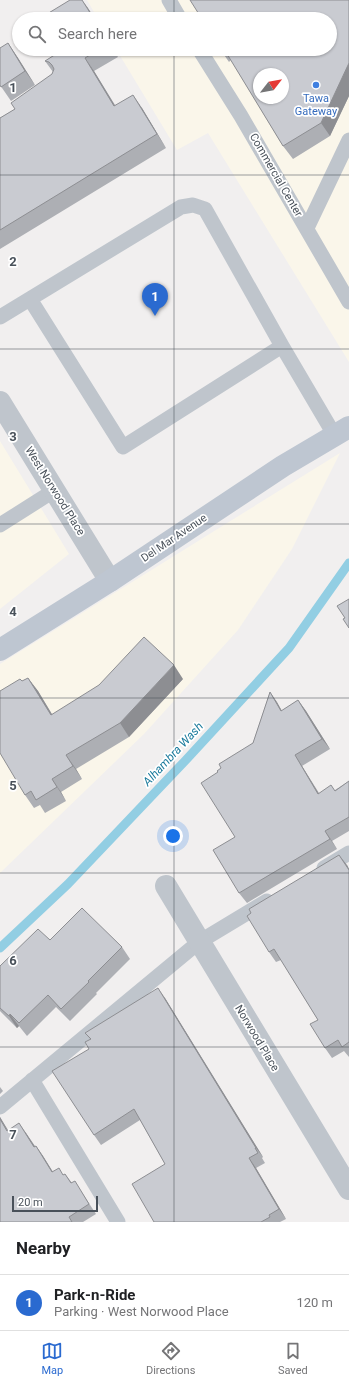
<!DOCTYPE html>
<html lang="en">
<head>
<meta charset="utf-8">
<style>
	:root { --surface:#fff; --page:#f6f6f6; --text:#202124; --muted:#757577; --line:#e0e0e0; --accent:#2a6ad0 }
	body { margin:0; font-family:Roboto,sans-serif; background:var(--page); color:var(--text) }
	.compass { position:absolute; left:253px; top:68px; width:36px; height:36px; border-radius:50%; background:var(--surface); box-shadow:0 1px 3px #0004; rotate:59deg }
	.scale { position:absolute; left:12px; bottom:10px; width:86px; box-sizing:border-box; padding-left:4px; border:2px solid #49515a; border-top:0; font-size:11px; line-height:14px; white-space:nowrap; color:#49515a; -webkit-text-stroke:3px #fff; paint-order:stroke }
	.you { position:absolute; left:173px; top:836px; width:14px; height:14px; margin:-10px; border:3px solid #fff; border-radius:50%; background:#1a73e8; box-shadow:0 0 0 6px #1a73e833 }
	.badge { display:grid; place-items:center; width:26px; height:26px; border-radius:50%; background:var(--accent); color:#fff; font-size:13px; font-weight:700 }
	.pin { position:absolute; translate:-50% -33px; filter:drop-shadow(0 1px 2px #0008) }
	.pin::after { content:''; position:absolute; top:21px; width:14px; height:12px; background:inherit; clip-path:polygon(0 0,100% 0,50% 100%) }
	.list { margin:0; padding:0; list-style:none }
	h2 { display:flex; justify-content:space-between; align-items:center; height:52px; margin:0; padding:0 16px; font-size:17px }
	h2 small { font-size:13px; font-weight:400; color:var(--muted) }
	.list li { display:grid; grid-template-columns:26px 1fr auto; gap:12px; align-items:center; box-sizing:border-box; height:56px; padding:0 16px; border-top:1px solid var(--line) }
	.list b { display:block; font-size:15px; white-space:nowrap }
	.list p { margin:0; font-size:13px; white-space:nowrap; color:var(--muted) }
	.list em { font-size:13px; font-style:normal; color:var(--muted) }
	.icon { flex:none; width:22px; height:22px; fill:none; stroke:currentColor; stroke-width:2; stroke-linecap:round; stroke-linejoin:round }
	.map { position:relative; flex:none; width:349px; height:1222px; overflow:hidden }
	.search { position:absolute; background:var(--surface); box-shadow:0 1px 3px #0004; left:12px; right:12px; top:12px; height:44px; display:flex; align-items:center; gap:10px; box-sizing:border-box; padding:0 14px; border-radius:22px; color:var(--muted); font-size:15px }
	.sheet { height:108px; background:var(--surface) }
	nav { display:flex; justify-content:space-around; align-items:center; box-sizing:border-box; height:56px; border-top:1px solid var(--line); background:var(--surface); font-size:11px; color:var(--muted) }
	nav a { display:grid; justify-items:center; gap:2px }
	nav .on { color:var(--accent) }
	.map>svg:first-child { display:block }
</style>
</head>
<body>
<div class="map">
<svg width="349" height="1222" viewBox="0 0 349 1222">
	<rect width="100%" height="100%" fill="#f1efef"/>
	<path fill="#faf6ea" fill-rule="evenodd" d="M 87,0 L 349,0 L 349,362 L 208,133 L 177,150 L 116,49 L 330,49 L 330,19 L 98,19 ZM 259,74 L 283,74 L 283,98 L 259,98 Z
		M 0,441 L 69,554 L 0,609 Z
		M 340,453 L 292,549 L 238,630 L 144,734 L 0,873 L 0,664 Z"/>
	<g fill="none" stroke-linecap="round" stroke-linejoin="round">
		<path stroke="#92cee3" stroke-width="9" d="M 0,948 L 68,884 L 184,762 L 289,648 L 349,563"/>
		<path stroke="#bfc5cc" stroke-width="15" d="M 169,0 L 180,19
			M 199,49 L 241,116 L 349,302
			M 307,228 L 349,140
			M 30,299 L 123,447 L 282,346
			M 0,317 L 181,207 L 193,205 L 205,209 L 282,346 L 335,436
			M 0,525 L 55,490
			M 324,868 L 349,853
			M 32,1080 L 118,1222
			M 0,1107 L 199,942 L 267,901"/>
		<path stroke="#bfc5cc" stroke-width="22" d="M 0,402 L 110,581
			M 166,886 L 349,1189"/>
		<path stroke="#bec6d1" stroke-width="22" d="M 0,650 L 110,581 L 283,466 L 349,427"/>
	</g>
	<path fill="#adafb4" d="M 349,0 L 349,96 L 330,136 L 293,159 L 283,146 L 231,60 L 229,62 L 220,49 L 330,49 Z
		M 8,43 L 18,58 L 35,85 L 11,101 L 0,85 Z
		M 64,49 L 113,49 L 118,57 L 94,71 L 115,105 L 142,108 L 166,148 L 0,249 L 0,118 L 15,109 L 52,74 L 53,72 L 45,61 Z
		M 28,678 L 38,691 L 52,714 L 183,679 L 129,737 L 76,769 L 82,779 L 61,792 L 66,801 L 45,813 L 40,805 L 34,808 L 25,795 L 22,681 Z
		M 270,692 L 282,711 L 298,700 L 306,711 L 330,749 L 302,766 L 319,793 L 335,790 L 349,781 L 349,831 L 332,841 L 337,849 L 247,903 L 239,893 L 235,837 L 218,772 L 253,743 Z
		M 347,865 L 349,869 L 349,1057 L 344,1051 L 332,1058 L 325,1048 L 318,1020 L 281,960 L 276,962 L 269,952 Z
		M 50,940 L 122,947 L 130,959 L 96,993 L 97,994 L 70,1021 L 56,1007 L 27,1036 L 19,1026 L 17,1028 L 0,1011 L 0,966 Z
		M 165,998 L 263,1157 L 262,1158 L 265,1163 L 256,1168 L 286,1219 L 280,1222 L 154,1222 L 165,1164 L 140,1120 L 101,1145 L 94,1135 L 89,1049 L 90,1039 L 85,1033 Z
		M 0,1087 L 3,1091 L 0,1094 Z
		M 0,1117 L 8,1130 L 26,1133 L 35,1146 L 36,1146 L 43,1156 L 53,1172 L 64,1175 L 65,1174 L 72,1183 L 81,1191 L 96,1214 L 83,1222 L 0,1222 Z"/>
	<path fill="#8d8e92" d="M 82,0 L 88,8 L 95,19 L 94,19 Z
		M 8,43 L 18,58 L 35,85 L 25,71 Z
		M 85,58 L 94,71 L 123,119 L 114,106 Z
		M 349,63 L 349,96 L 330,136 L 321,123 Z
		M 133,95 L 142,108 L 166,148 L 157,134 Z
		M 174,665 L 183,679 L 129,737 L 120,723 Z
		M 28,678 L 38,691 L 60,728 L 51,715 Z
		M 270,692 L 277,702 L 288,722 L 281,711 Z
		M 298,700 L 306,711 L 330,749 L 322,739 Z
		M 66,755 L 76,769 L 82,779 L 73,766 Z
		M 295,755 L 302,766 L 325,804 L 318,794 Z
		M 52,779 L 61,792 L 66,801 L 57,787 Z
		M 325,831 L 332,841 L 337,849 L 330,839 Z
		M 339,855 L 347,865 L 349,869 L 349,871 Z
		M 158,988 L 165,998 L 263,1157 L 256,1148 Z
		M 10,1014 L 19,1026 L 17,1028 L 9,1016 Z
		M 0,1117 L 14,1141 L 0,1119 Z
		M 19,1123 L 26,1133 L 41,1156 L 34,1147 Z
		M 36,1146 L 43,1156 L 59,1182 L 52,1172 Z
		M 249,1158 L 256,1168 L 286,1219 L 279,1209 Z"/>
	<path fill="#c9cbd1" stroke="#8d8e92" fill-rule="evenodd" d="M 70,0 L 82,0 L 94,19 L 50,19 L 47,14 Z
		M 190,0 L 349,0 L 349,63 L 321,123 L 283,146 L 224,49 L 330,49 L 330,19 L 202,19 ZM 259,74 L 283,74 L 283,98 L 259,98 Z
		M 8,43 L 25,71 L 1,87 L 0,85 L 0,48 Z
		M 64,49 L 100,49 L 85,58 L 114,106 L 133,95 L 157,134 L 0,230 L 0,118 L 15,109 L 11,103 L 52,74 L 54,69 L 52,65 L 49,62 L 45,61 Z
		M 349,599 L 349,628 L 343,619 L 345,618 L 337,606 Z
		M 144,637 L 174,665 L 120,723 L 66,755 L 73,766 L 52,779 L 57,787 L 36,800 L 31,791 L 25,795 L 0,753 L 0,691 L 20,679 L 22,681 L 28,678 L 51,715 L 99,685 Z
		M 270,692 L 281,711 L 298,700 L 322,739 L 295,755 L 318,794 L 331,785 L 335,791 L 349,781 L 349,817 L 325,831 L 330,839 L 239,893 L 213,850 L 235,837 L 201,783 L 218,772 L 217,771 L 221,768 L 219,764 L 253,743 Z
		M 339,855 L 349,870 L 349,1042 L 342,1047 L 338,1040 L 325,1048 L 310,1024 L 318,1020 L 274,949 L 269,952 L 247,916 L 251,913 L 249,909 Z
		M 82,908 L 122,947 L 88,981 L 89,982 L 61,1009 L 48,995 L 19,1023 L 10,1014 L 9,1016 L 0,1008 L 0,966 L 38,929 L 50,940 Z
		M 158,988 L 256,1148 L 255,1148 L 258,1153 L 249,1158 L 279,1209 L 269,1215 L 270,1217 L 261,1222 L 154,1222 L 132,1184 L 165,1164 L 134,1109 L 94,1135 L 52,1071 L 89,1049 L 85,1042 L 91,1039 L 85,1033 Z
		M 0,1119 L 7,1131 L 19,1123 L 34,1147 L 36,1146 L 52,1172 L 59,1168 L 63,1175 L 65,1174 L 71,1183 L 75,1181 L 89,1204 L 69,1217 L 72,1222 L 0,1222 Z"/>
	<path fill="none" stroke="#49515a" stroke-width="1" stroke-opacity="0.55" d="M 174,0 L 174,19M 174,49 L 174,1222M 0,175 L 349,175M 0,349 L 349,349M 0,524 L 349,524M 0,698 L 349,698M 0,873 L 349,873M 0,1047 L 349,1047"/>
	<circle fill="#3f7fe0" stroke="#fff" stroke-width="1.5" cx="316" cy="85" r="4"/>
	<g text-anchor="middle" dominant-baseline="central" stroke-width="3.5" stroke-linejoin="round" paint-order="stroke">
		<g font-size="11" fill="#366cbe" stroke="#fff">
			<text x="316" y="98">Tawa<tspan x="316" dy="13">Gateway</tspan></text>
		</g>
		<g font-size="11" fill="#49515a" stroke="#fff">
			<text transform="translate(276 175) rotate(60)">Commercial Center</text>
			<text transform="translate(55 491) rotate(58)">West Norwood Place</text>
			<text transform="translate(174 538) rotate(-34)">Del Mar Avenue</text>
			<text transform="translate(257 1038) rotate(59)">Norwood Place</text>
		</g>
		<g font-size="12" font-style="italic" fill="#1a7a9c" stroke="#fff">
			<text transform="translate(173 754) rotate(-47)">Alhambra Wash</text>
		</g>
	</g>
	<g font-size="13" text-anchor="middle" font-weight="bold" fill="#49515a" stroke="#fff" stroke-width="3.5" stroke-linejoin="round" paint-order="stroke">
		<text x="13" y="92">1</text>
		<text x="13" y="266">2</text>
		<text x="13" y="441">3</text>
		<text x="13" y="616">4</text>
		<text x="13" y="790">5</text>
		<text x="13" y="965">6</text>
		<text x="13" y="1139">7</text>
	</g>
</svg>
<svg class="compass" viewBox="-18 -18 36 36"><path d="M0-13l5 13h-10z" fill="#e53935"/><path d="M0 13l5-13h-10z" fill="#757577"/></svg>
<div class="scale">20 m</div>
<div class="you"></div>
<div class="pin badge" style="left:155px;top:316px">1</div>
<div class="search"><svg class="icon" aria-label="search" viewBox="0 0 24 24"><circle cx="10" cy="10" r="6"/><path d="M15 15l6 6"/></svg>Search here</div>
</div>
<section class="sheet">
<h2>Nearby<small></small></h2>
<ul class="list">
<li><span class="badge">1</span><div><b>Park-n-Ride</b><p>Parking · West Norwood Place</p></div><em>120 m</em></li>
</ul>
</section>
<nav>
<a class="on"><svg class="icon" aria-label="map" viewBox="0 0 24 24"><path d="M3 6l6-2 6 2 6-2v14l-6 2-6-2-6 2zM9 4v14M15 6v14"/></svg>Map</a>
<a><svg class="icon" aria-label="directions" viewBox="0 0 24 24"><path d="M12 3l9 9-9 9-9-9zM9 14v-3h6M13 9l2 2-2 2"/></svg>Directions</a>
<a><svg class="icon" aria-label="saved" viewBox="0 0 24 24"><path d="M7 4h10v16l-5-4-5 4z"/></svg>Saved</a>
</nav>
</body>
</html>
